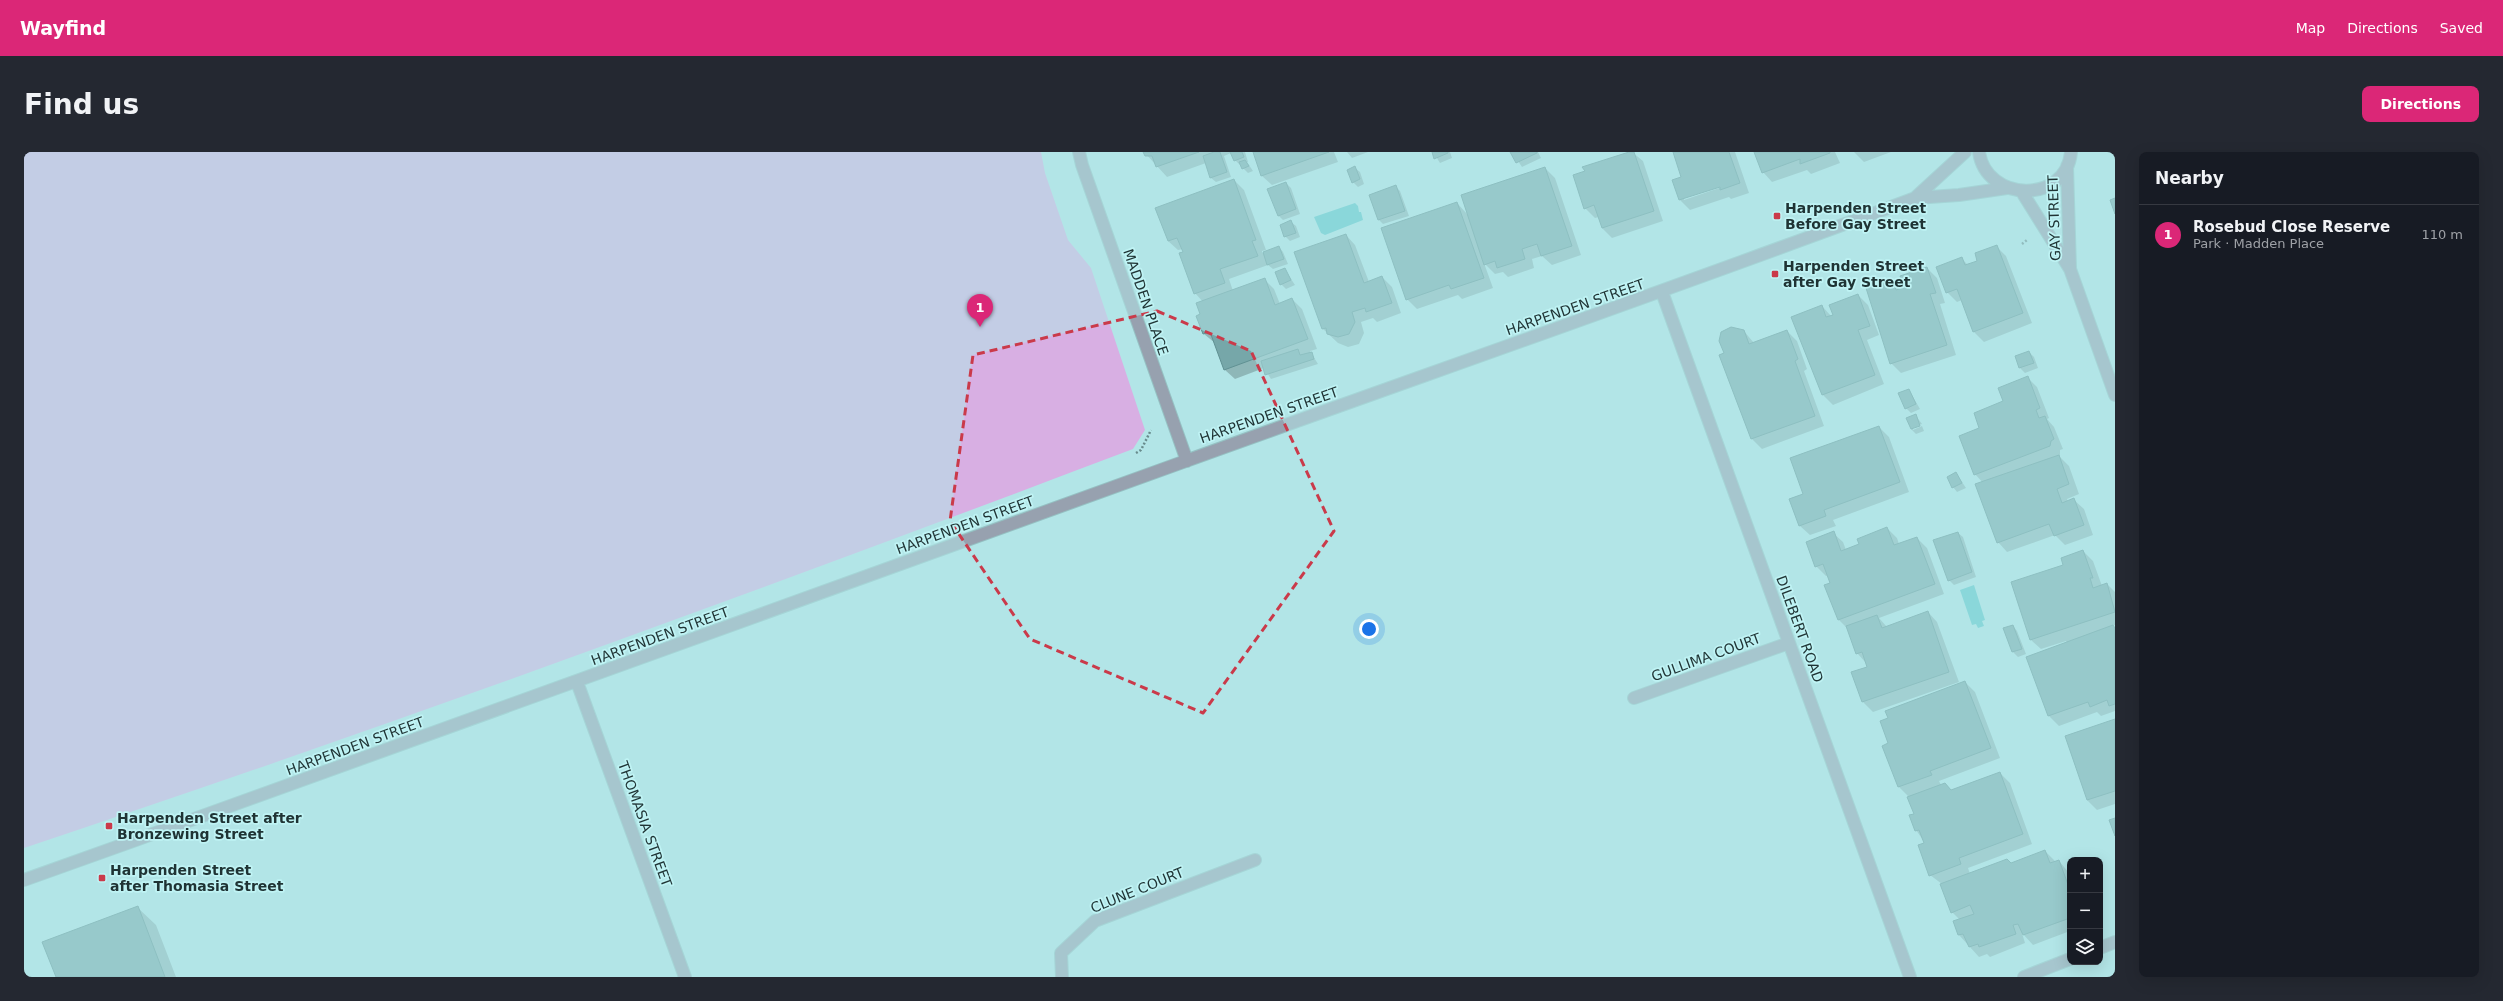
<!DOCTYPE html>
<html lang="en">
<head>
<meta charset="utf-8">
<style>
	:root { --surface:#171b24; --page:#242831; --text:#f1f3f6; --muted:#9ea1a6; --line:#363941; --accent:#db2777 }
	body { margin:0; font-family:"DejaVu Sans",sans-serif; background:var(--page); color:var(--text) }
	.controls { position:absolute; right:12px; bottom:12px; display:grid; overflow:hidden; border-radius:8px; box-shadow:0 4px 16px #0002 }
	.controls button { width:36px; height:36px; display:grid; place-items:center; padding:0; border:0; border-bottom:1px solid var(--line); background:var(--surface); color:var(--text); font:20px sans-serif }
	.you { position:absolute; left:1345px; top:477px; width:14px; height:14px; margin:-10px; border:3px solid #fff; border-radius:50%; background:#1a73e8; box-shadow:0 0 0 6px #1a73e833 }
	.badge { display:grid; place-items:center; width:26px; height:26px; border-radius:50%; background:var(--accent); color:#fff; font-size:13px; font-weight:700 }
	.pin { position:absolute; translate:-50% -33px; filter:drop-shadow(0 1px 2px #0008) }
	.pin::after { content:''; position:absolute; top:21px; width:14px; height:12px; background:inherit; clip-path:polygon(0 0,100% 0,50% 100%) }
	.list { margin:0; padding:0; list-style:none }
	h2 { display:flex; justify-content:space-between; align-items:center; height:52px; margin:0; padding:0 16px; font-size:17px }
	h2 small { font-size:13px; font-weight:400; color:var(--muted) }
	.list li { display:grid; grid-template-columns:26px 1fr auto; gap:12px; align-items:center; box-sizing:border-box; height:60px; padding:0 16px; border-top:1px solid var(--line) }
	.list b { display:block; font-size:15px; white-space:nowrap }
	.list p { margin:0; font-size:13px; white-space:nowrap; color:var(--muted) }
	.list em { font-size:13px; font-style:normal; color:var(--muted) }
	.icon { flex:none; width:22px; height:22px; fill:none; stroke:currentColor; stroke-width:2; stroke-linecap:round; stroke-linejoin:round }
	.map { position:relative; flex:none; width:2091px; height:825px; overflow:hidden; border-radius:8px }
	header { display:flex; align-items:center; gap:24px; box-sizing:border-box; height:56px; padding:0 20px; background:var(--accent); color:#fff }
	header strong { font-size:19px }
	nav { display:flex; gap:22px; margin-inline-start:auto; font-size:14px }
	.intro { display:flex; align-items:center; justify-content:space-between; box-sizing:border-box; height:96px; padding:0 24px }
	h1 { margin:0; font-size:28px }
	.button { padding:10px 18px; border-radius:8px; background:var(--accent); color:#fff; font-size:14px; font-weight:700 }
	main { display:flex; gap:24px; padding:0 24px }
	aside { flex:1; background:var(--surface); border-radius:8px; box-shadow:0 4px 16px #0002 }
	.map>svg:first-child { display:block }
</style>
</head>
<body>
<header>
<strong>Wayfind</strong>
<nav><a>Map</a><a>Directions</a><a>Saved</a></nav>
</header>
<div class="intro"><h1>Find us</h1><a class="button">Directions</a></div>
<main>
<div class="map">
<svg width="2091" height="825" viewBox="0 0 2091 825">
	<rect width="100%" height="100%" fill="#b2e5e7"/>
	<path fill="#d8afe3" d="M 0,0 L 1017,0 L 1021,21 L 1044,88 L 1067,116 L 1121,278 L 1109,297 C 742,436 372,572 0,696 Z"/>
	<path fill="#5ac6cb" d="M 1331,51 L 1334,54 L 1335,60 L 1337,60 L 1339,68 L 1301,83 L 1297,81 L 1290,65 Z
		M 1950,433 L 1961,468 L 1958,469 L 1960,474 L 1954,476 L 1952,472 L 1948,473 L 1936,438 Z"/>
	<path fill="#0003" fill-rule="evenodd" d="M 1120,0 L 1221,0 L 1224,10 L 1223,10 L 1229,19 L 1224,21 L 1211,8 L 1207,1 L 1200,4 L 1207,25 L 1192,30 L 1187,26 L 1182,11 L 1143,25 Z
		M 1230,0 L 1310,0 L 1314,10 L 1248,33 L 1238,24 Z
		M 1323,0 L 1344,0 L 1328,6 Z
		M 1409,0 L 1426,0 L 1428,6 L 1416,11 Z
		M 1488,0 L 1514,0 L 1517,6 L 1498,15 Z
		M 1608,0 L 1619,9 L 1639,69 L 1588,86 L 1578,76 L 1575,65 L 1571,66 L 1561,56 Z
		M 1650,0 L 1711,0 L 1725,41 L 1707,47 L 1705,45 L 1666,58 L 1656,48 L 1658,26 ZM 1700,32 L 1701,34 L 1660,48 L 1660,45 Z
		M 1731,0 L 1811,0 L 1816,11 L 1787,22 L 1783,18 L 1748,30 L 1739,20 Z
		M 1830,0 L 1867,0 L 1840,10 Z
		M 1331,16 L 1336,20 L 1340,32 L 1334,35 L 1329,30 Z
		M 1521,16 L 1531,26 L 1557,103 L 1528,113 L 1518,104 L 1508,107 L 1510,116 L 1484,125 L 1479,120 L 1471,122 L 1460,111 L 1469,136 L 1438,147 L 1434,143 L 1393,157 L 1383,147 L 1433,51 L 1444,63 Z
		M 1210,28 L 1220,38 L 1242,98 L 1238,99 L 1238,101 L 1255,95 L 1259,100 L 1264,112 L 1249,117 L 1244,113 L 1205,127 L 1209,139 L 1240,127 L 1250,137 L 1256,152 L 1268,147 L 1278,157 L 1293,197 L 1286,199 L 1294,212 L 1247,227 L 1240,216 L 1211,227 L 1201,218 L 1191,191 L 1180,182 L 1178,162 L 1179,150 L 1171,141 L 1159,97 L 1154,98 L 1144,89 Z
		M 1262,31 L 1267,36 L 1276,62 L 1259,68 L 1254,63 Z
		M 1372,35 L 1376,39 L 1385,64 L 1359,72 L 1355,68 Z
		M 1267,70 L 1272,74 L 1276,85 L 1266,89 L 1261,84 Z
		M 1322,83 L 1331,93 L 1345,130 L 1358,125 L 1368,135 L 1377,161 L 1353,170 L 1349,166 L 1337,170 L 1340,181 L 1335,192 L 1324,195 L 1314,191 L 1299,177 L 1271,101 Z
		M 1972,94 L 1982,104 L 2008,171 L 1960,190 L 1950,180 L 1938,148 L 1933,150 L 1923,140 L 1937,106 L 1944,113 L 1955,109 Z
		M 1903,116 L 1913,126 L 1921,151 L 1916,152 L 1932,203 L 1877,221 L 1867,211 L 1868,129 L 1877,137 L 1881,136 Z
		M 1261,118 L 1271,133 L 1262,137 L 1257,132 Z
		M 1834,143 L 1844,153 L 1855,183 L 1843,188 L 1860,232 L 1809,253 L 1799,243 L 1769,165 L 1798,154 L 1807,164 L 1810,163 Z
		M 1719,178 L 1730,191 L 1763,179 L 1773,189 L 1783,217 L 1780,219 L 1800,274 L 1738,297 L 1728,287 L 1696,203 L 1701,201 Z
		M 2005,200 L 2010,205 L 2014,216 L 2001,221 L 1996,216 L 1992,205 Z
		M 2004,226 L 2013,235 L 2025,266 L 2023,267 L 2030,275 L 2039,297 L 2036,298 L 2036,305 L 2045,314 L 2055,342 L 2043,347 L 2044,350 L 2050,348 L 2060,357 L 2069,383 L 2041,393 L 2031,383 L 1983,400 L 1974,390 L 1959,331 L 1951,322 L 1957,276 Z
		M 1885,238 L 1896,257 L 1887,261 L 1882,256 Z
		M 1892,264 L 1898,272 L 1889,275 L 1889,278 L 1898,274 L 1900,279 L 1892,282 L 1887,277 Z
		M 1855,275 L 1865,285 L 1885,340 L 1809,368 L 1812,374 L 1786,383 L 1776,374 L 1780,343 Z
		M 1932,321 L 1942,336 L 1933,340 L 1929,335 Z
		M 1863,376 L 1873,386 L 1875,392 L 1893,386 L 1903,396 L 1920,442 L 1855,466 L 1863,475 L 1904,460 L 1913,470 L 1935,530 L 1849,560 L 1839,550 L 1844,515 L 1842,511 L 1833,501 L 1824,477 L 1815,468 L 1802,434 L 1808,431 L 1805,423 L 1802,424 L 1792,414 L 1809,381 L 1819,390 L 1822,398 L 1836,393 Z
		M 1934,381 L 1939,385 L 1952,425 L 1930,433 L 1925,428 Z
		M 2059,399 L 2069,409 L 2078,434 L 2083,432 L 2091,440 L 2091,473 L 2088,474 L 2091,477 L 2091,559 L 2077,564 L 2073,560 L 2035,574 L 2025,564 L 2003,505 L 2043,491 L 2042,489 L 2017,497 L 2007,488 L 2040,413 Z
		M 1989,474 L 1993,479 L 2002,502 L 1994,505 L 1989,500 L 1981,477 Z
		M 1941,530 L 1951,540 L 1976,606 L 1915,629 L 1917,633 L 1928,639 L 1976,621 L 1986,631 L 2008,692 L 1944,716 L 1946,722 L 1987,712 L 2021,699 L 2031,709 L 2035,709 L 2046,722 L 2046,779 L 2009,793 L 1998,781 L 2001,791 L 1966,805 L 1963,802 L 1955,805 L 1935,783 L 1936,768 L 1928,760 L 1918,732 L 1906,723 L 1901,691 L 1892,678 L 1891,662 L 1885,645 L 1875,635 L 1860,594 L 1866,592 Z
		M 2091,568 L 2091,652 L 2073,658 L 2063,648 Z
		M 113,755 L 132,773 L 152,825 L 33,825 Z"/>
	<path fill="#76a7a9" stroke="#609193" d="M 1119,0 L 1175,0 L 1132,15 L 1128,4 L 1121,4 Z
		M 1190,0 L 1196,0 L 1203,20 L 1186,26 L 1179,4 Z
		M 1206,0 L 1218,0 L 1220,5 L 1210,9 Z
		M 1229,0 L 1305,0 L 1237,24 Z
		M 1408,0 L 1424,0 L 1424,1 L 1410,7 Z
		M 1486,0 L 1513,0 L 1513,1 L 1492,11 Z
		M 1605,0 L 1610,0 L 1630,59 L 1578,76 L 1570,53 L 1560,57 L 1549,23 L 1561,19 L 1558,15 Z
		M 1649,0 L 1705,0 L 1716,31 L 1696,38 L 1696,35 L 1655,48 L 1648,28 L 1657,25 Z
		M 1730,0 L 1806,0 L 1806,1 L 1776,12 L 1776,7 L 1738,21 Z
		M 1221,8 L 1225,14 L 1218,17 L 1215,10 Z
		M 1331,14 L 1336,27 L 1328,31 L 1323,18 Z
		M 1521,15 L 1548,94 L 1517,104 L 1513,92 L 1498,97 L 1501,107 L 1473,116 L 1471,109 L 1460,113 L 1437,43 Z
		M 1210,27 L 1232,88 L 1228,89 L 1234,104 L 1196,117 L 1201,131 L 1170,142 L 1155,101 L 1159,100 L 1153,86 L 1144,89 L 1131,56 Z
		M 1262,30 L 1272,57 L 1254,64 L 1243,37 Z
		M 1372,33 L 1381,59 L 1354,68 L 1345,43 Z
		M 2091,46 L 2091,62 L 2086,48 Z
		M 1433,50 L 1460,126 L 1427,137 L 1425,133 L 1382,148 L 1357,76 Z
		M 1267,68 L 1272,81 L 1260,85 L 1256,73 Z
		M 1322,82 L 1340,131 L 1358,124 L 1368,151 L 1342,160 L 1341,156 L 1328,160 L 1331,170 L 1325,182 L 1314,185 L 1303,182 L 1302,176 L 1298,177 L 1270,100 Z
		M 1973,93 L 1999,161 L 1949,180 L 1933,137 L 1922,141 L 1912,115 L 1938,105 L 1941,113 L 1953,109 L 1951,101 Z
		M 1255,94 L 1260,107 L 1243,113 L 1239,100 Z
		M 1903,115 L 1912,141 L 1906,142 L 1923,193 L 1866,212 L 1842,136 L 1869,128 L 1872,138 L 1880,135 L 1876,124 Z
		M 1261,116 L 1267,128 L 1256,133 L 1251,120 Z
		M 1241,126 L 1251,153 L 1268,146 L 1284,187 L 1200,218 L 1186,180 L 1179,182 L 1172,164 L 1176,162 L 1172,151 Z
		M 1834,142 L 1846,174 L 1834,178 L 1851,223 L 1798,243 L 1767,165 L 1798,153 L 1802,165 L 1809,163 L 1805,153 Z
		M 1707,175 L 1720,178 L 1725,192 L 1763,178 L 1774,207 L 1771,209 L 1791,264 L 1727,287 L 1695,203 L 1700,201 L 1695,189 L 1697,180 Z
		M 1274,197 L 1276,203 L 1288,200 L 1290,207 L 1241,223 L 1237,209 Z
		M 2005,199 L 2010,211 L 1995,216 L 1991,204 Z
		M 2004,224 L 2016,256 L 2012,258 L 2015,266 L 2021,264 L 2030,287 L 2027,289 L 2026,294 L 1950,323 L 1935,284 L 1955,276 L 1950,261 L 1979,249 L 1974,236 Z
		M 1885,237 L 1892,252 L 1881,257 L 1874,241 Z
		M 1892,262 L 1896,274 L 1887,277 L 1882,266 Z
		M 1855,274 L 1876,330 L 1800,358 L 1802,364 L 1775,374 L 1765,347 L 1779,342 L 1766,306 Z
		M 2035,303 L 2045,332 L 2033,337 L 2038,351 L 2050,346 L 2060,373 L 2030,384 L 2025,372 L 1973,391 L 1951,332 Z
		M 1932,320 L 1938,331 L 1928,336 L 1923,325 Z
		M 1863,375 L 1870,393 L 1893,385 L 1911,432 L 1814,468 L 1800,433 L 1806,431 L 1799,412 L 1791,415 L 1782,390 L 1810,379 L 1817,399 L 1835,392 L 1833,387 Z
		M 1934,380 L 1948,420 L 1924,429 L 1909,388 Z
		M 2059,398 L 2069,426 L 2066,426 L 2069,436 L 2083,431 L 2091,460 L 2006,488 L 1987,430 L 2039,413 L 2037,406 Z
		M 1904,459 L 1925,520 L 1838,550 L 1827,520 L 1843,515 L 1838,500 L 1832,502 L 1822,474 L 1853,463 L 1858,476 Z
		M 1989,473 L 1998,497 L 1988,500 L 1979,476 Z
		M 2089,473 L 2091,476 L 2091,552 L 2085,554 L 2083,548 L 2066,555 L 2064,550 L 2024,564 L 2002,505 Z
		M 1941,529 L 1967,596 L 1906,619 L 1908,623 L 1874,635 L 1858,594 L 1864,591 L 1856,569 L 1864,566 L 1861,559 Z
		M 2091,567 L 2091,639 L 2063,648 L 2041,584 Z
		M 1976,620 L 1999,682 L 1935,706 L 1937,712 L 1905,724 L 1894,693 L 1900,691 L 1895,678 L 1891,679 L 1885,663 L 1890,662 L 1883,645 L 1921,631 L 1927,638 Z
		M 2091,666 L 2091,684 L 2085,668 Z
		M 2021,698 L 2026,711 L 2035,708 L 2046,738 L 2046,766 L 1999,783 L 1994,772 L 1989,773 L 1992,782 L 1955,795 L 1954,792 L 1945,795 L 1939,782 L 1934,783 L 1929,769 L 1950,762 L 1946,753 L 1927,761 L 1916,732 L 1983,707 L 1987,711 Z
		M 114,754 L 141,825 L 32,825 L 18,790 Z"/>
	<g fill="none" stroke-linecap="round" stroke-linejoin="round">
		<g stroke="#95c1c3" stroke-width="14">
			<path id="minor" d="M 1055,0 L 1058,13 L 1163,309
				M 1955,0 C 1962,50 2042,53 2047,0
				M 2043,14 L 2046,116
				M 1998,40 L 2046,117 L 2091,243
				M 1891,46 L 1941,0
				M 1638,140 L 1886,825
				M 553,530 L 661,825
				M 1610,546 L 1765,491
				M 0,728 C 387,590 773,449 1159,310 C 1403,222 1648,137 1891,46 L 1935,43 L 1983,36
				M 2076,796 L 2091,790
				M 1038,825 L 1037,801 L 1071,769 L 1231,708
				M 2000,825 L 2046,807"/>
		</g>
		<path stroke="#688b8c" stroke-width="2.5" stroke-dasharray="2 2" stroke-linecap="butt" d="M 1998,92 L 2003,88
			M 1112,301 L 1117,298 L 1127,278"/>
		<use href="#minor" stroke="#97a1af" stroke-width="12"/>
	</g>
	<path d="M0 0H2091V825H0ZM 1133,159 L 1227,199 L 1310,379 L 1179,561 L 1006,487 L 926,369 L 949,203 Z" fill="#b2e5e7" fill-opacity=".55" fill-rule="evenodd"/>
	<path fill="none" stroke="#ca3a4a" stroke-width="3" stroke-dasharray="8 5" stroke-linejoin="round" d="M 1133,159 L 1227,199 L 1310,379 L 1179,561 L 1006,487 L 926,369 L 949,203 Z"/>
	<g fill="#ca3a4a" stroke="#bff3f4" stroke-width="1.5">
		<rect x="1749" y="60" width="8" height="8" rx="2"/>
		<rect x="1747" y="118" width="8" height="8" rx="2"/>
		<rect x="81" y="670" width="8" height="8" rx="2"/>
		<rect x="74" y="722" width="8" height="8" rx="2"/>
	</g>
	<g text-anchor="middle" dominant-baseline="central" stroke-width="3.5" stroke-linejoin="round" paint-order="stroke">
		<g font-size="14" font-weight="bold" fill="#1f3334" stroke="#bff3f4" text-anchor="start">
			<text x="1761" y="56">Harpenden Street<tspan x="1761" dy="16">Before Gay Street</tspan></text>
			<text x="1759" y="114">Harpenden Street<tspan x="1759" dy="16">after Gay Street</tspan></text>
			<text x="93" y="666">Harpenden Street after<tspan x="93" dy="16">Bronzewing Street</tspan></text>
			<text x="86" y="718">Harpenden Street<tspan x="86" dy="16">after Thomasia Street</tspan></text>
		</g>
		<g font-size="14" fill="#1f3334" stroke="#bff3f4">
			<text transform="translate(2030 66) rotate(-92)">GAY STREET</text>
			<text transform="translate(1122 150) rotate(71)">MADDEN PLACE</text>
			<text transform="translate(1551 155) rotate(-19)">HARPENDEN STREET</text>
			<text transform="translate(1245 263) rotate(-19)">HARPENDEN STREET</text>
			<text transform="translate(941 373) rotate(-20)">HARPENDEN STREET</text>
			<text transform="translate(1776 477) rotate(70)">DILEBERT ROAD</text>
			<text transform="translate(636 484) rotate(-20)">HARPENDEN STREET</text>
			<text transform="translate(1682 505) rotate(-20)">GULLIMA COURT</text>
			<text transform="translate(331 594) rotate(-20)">HARPENDEN STREET</text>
			<text transform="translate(621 672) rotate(70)">THOMASIA STREET</text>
			<text transform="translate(1113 738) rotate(-22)">CLUNE COURT</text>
		</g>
	</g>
</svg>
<div class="controls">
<button>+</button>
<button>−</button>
<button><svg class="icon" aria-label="layers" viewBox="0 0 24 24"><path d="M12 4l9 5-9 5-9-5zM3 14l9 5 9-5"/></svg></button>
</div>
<div class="you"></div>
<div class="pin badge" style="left:956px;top:175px">1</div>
</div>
<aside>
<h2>Nearby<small></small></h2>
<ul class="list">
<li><span class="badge">1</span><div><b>Rosebud Close Reserve</b><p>Park · Madden Place</p></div><em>110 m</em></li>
</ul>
</aside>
</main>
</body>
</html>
